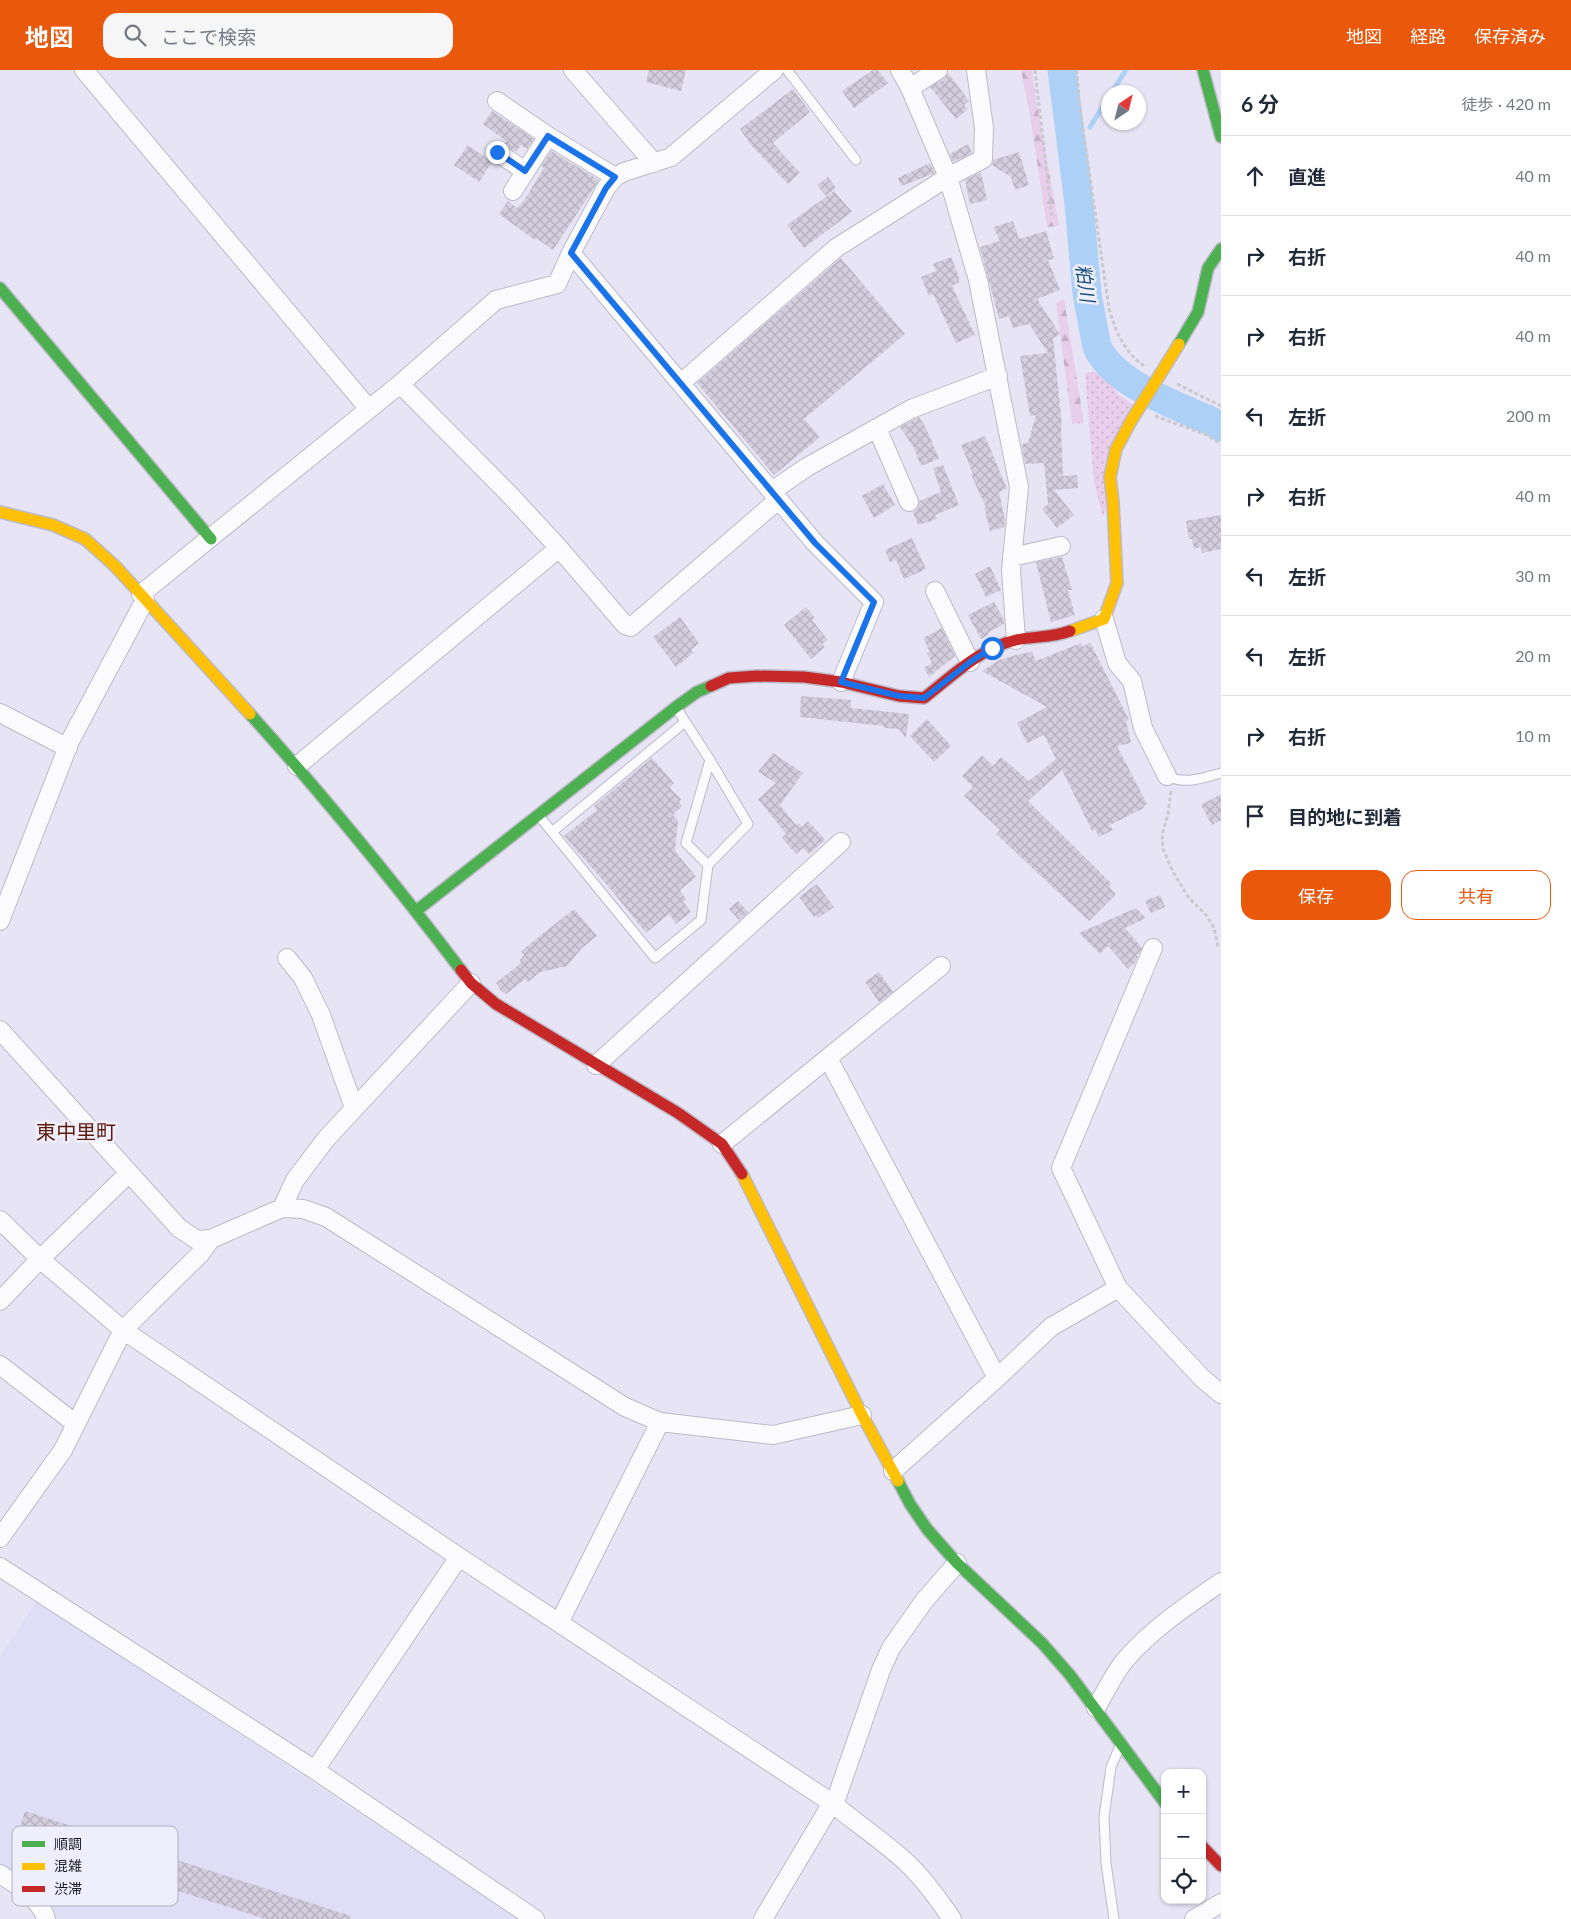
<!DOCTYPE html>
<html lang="ja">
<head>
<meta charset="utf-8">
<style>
	:root { --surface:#fff; --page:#f6f6f7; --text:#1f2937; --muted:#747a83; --line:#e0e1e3; --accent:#ea580c }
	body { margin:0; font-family:Lato,"Noto Sans JP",sans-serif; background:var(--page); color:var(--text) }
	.controls { position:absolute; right:15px; bottom:15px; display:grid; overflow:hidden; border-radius:10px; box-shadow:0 1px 4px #0004 }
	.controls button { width:45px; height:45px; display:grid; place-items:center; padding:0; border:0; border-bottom:1px solid var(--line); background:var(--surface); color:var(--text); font:25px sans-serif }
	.compass { position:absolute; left:1101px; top:15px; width:45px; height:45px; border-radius:50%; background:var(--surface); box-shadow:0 1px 4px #0004; rotate:35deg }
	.stop { position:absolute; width:15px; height:15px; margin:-11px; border:4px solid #1a73e8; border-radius:50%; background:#fff }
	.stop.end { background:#1a73e8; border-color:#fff; box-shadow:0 1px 5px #0008 }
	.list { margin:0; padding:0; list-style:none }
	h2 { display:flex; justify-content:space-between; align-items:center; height:65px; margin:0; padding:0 20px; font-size:21px }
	h2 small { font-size:16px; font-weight:400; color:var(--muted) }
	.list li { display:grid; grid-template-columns:32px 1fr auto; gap:15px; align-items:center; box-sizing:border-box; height:80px; padding:0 20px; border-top:1px solid var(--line) }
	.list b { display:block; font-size:19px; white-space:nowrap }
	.list em { font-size:16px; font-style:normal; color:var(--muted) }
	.actions { display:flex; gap:10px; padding:15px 20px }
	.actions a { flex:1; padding:11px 0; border:1px solid var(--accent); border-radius:15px; text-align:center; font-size:18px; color:var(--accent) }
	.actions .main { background:var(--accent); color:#fff }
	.icon { flex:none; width:28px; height:28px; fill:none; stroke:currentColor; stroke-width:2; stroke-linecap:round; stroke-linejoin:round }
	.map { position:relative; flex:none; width:1221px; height:1849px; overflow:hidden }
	header { display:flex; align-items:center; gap:30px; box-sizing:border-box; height:70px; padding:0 25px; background:var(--accent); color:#fff }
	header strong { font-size:24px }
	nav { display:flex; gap:28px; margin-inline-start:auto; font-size:18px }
	.search { width:350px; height:45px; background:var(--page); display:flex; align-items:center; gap:12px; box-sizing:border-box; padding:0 18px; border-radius:15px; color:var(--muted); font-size:19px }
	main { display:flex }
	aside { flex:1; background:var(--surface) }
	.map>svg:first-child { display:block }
</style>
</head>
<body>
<header>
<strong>地図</strong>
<div class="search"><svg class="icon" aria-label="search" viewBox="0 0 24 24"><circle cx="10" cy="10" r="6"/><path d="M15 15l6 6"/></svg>ここで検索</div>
<nav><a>地図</a><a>経路</a><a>保存済み</a></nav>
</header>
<main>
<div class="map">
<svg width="1221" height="1849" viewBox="0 0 1221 1849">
	<defs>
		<pattern id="grass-dots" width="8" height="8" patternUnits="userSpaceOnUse" patternTransform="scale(1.25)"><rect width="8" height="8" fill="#e8ceea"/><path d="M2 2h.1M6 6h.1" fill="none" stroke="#c6b0c9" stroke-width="1.8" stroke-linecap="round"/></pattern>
		<pattern id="forest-firs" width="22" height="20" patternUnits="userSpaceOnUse" patternTransform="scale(1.25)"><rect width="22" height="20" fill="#e8ceea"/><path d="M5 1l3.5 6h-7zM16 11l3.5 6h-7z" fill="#c6b0c9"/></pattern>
		<pattern id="building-cross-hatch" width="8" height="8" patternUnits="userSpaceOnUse" patternTransform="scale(1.25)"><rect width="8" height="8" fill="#d3cdde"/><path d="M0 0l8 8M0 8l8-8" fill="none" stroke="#b5afbe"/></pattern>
	</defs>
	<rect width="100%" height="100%" fill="#e7e5f5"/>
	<path fill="#e0ddf7" d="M 38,1529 L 517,1849 L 56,1849 L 51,1829 L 0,1795 L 0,1587 Z"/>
	<path fill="url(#grass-dots)" d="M 1097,302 L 1108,310 L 1119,325 L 1135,336 L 1103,447 L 1094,413 L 1085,303 Z"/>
	<path fill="url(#forest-firs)" d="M 1021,0 L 1032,0 L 1037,35 L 1059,156 L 1047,157 L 1030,46 Z
		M 1064,229 L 1084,353 L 1072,354 L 1056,233 Z"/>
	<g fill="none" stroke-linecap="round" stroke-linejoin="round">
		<path stroke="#add0f6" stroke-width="5" d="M 1112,22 L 1126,0
			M 1090,57 L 1108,28"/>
		<path stroke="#add0f6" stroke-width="29" d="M 1062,0 L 1079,134 L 1087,224 L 1097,277 C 1112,309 1159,328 1190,342 C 1200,347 1212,350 1221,357"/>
	</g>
	<path fill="url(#building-cross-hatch)" d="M 649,0 L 686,0 L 681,21 L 646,12 Z
		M 873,0 L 878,0 L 888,13 L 854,38 L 842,21 Z
		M 948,3 L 969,31 L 964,35 L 968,39 L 956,49 L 930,17 L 944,9 Z
		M 793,19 L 810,42 L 773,73 L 800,103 L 788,114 L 752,76 L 740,59 Z
		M 492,41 L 534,69 L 527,79 L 521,75 L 516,82 L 504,74 L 506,71 L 483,54 Z
		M 968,74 L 972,83 L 953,92 L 950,84 Z
		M 468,75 L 492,92 L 479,112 L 454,95 Z
		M 551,81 L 599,110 L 553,180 L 536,168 L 535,170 L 499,144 L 508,131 L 517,138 L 523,132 L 544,98 L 541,96 Z
		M 1019,82 L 1029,115 L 1015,120 L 1011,107 L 992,95 L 993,90 Z
		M 930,93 L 935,103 L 901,116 L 898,108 Z
		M 981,102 L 987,130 L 970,134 L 965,110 Z
		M 828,107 L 836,118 L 826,126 L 817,115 Z
		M 834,121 L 852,142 L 804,178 L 787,155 Z
		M 1013,151 L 1019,169 L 1046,161 L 1054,189 L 1048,190 L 1060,220 L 1037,229 L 1060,264 L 1053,269 L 1062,355 L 1061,356 L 1063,406 L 1077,405 L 1078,418 L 1054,420 L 1074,445 L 1057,458 L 1042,439 L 1048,434 L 1044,393 L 1025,394 L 1022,376 L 1022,374 L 1028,373 L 1036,345 L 1030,346 L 1020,286 L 1048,283 L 1029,254 L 1013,258 L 1009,246 L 999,249 L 980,177 L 1000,171 L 993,157 Z
		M 951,187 L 959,207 L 959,212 L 952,216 L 975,265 L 956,273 L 933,224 L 929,226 L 921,207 L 936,201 L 933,194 Z
		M 841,188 L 905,264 L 804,349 L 820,367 L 774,405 L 697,313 Z
		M 919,347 L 926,358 L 939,389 L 921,396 L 914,378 L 900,357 Z
		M 985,366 L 1007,419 L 999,422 L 1005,450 L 1004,457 L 990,461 L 984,437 L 986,437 L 971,405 L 973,404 L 961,375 Z
		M 943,395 L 959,435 L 935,445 L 937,449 L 918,455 L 913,442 L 918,438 L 919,431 L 941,422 L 933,398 Z
		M 883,414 L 895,435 L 874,448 L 862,426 Z
		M 1221,445 L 1221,479 L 1202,483 L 1201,477 L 1194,479 L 1192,469 L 1189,469 L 1186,451 Z
		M 912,468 L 926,499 L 904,509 L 896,490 L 890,492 L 885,480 Z
		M 1062,487 L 1072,520 L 1068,520 L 1075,545 L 1051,552 L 1036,492 Z
		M 990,496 L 1001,520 L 986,527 L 975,504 Z
		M 994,532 L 1004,550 L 1004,554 L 989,562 L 988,565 L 981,569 L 968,545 Z
		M 806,537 L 815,548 L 812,550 L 828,570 L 822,574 L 825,577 L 811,589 L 784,555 Z
		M 680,547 L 699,573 L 691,580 L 693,583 L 676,597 L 653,567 Z
		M 942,558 L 955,586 L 929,607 L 924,598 L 932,593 L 927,583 L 930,582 L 923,568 Z
		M 1090,572 L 1129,650 L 1126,651 L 1131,673 L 1117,676 L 1147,734 L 1143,736 L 1144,738 L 1110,755 L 1113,760 L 1099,767 L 1095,759 L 1092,761 L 1062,700 L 1028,731 L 1111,813 L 1110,818 L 1116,824 L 1089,851 L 996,764 L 1000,760 L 964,726 L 973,717 L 962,706 L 982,685 L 993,696 L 1001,687 L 1029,711 L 1056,689 L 1044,665 L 1027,673 L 1017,653 L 1047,637 L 982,601 L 999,590 L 1019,584 L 1032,582 L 1036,591 L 1081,573 L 1083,577 Z
		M 801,626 L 851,630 L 851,638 L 909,644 L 906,668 L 899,659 L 884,658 L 884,656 L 800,647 Z
		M 927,649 L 951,676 L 934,692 L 910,666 Z
		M 773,683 L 803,703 L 780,735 L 796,755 L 798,753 L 802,757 L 808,751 L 825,770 L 809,784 L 803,778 L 796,784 L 782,768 L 786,764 L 758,729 L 776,713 L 758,702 Z
		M 652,688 L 674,713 L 670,718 L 681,729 L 679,732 L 682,736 L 673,745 L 678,750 L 675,781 L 696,807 L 680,820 L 686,829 L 683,832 L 691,842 L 676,854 L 669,844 L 646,863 L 613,822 L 564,766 L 597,740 L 594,736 Z
		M 1221,724 L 1221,750 L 1212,755 L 1201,735 Z
		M 817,814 L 834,837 L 818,848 L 816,845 L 814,847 L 799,827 Z
		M 1160,825 L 1165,837 L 1151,843 L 1145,831 Z
		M 738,831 L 748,842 L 739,850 L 729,839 Z
		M 1136,838 L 1146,848 L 1125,858 L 1142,878 L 1139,883 L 1136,885 L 1138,887 L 1135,893 L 1128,899 L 1108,876 L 1100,884 L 1079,863 Z
		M 574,839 L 597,866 L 582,878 L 567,896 L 540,902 L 528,912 L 525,909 L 506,924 L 501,921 L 496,913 L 521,893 L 520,890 L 524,885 L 521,881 Z
		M 879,902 L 893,922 L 879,932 L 865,912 Z
		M 25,1741 L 351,1846 L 350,1849 L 265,1849 L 16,1769 Z"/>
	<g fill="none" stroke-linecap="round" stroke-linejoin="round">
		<g stroke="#bcbac8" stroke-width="11">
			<path id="lane" d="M 787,0 L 856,90
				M 1167,706 C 1185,715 1202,708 1221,703
				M 539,746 L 655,888 L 701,850 L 708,795 L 748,754 L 710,690 L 677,639
				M 552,762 L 685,652
				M 708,795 L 686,773 L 710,690
				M 1114,1849 L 1106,1793 L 1104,1747 L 1111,1697 L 1120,1676"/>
		</g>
		<g stroke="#bcbac8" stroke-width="20">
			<path id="street" d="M 84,0 L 369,339
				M 573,0 L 654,93
				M 900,0 L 910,18 L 948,107 L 978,210 L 1019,417 L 1011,500 L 1016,570
				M 910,18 L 938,0
				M 497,31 L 548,66 L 615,107
				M 497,82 L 525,101
				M 513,121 L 548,66
				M 571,183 L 815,473 L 874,532 L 841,612
				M 681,313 L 836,178 L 948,107 L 983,89 L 984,58 L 976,0
				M 400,314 L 509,424 L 559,478 L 625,555 L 631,557 L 778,430
				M 877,358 L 909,432
				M 772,421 L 807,397 L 911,339 L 998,306
				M 1012,487 L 1061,476
				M 935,521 L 970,592
				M 141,524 L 400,314 L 496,230 L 557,214 L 571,183 L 606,118 L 615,107 L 624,102 L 671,87 L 774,0
				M 1104,549 L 1117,593 L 1132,611 L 1143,658 L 1167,706
				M 0,643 L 68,678
				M 297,696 L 559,478
				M 0,851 L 70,671 L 145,530
				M 1153,878 L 1061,1098 L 1118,1218 L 1202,1308 L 1221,1324
				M 287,888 L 303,908 L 321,945 L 354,1038
				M 0,960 L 179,1158 L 197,1170 L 211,1169 L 282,1138 L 303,1139 L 326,1147 L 625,1337 L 660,1352 L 773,1365 L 862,1345
				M 828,988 L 997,1308
				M 596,995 L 841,772
				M 722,1074 L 941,896
				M 282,1138 L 295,1110 L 326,1069 L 471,913
				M 0,1150 L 40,1189 L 123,1260 L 459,1487 L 832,1733 C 857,1754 885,1772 908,1794 C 925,1810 939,1830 952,1849
				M 0,1231 L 40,1189 L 128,1104
				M 0,1295 L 76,1354
				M 893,1401 L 997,1308 L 1051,1257 L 1118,1218
				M 0,1468 L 63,1380 L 123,1260 L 201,1183 L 211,1169
				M 0,1497 L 315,1700 L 535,1849
				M 559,1553 L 660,1352
				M 1096,1638 C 1105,1623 1114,1603 1126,1589 C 1153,1558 1188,1535 1221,1512
				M 315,1700 L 459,1487
				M 834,1735 L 881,1600 L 891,1578 L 924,1531 L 957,1493
				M 0,1804 C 17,1815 40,1828 46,1849
				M 763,1849 L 832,1733
				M 1194,1849 L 1221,1833"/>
		</g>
		<g stroke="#bcbac8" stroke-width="14">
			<path id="fast" d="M 1203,0 L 1221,67
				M 0,218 L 211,469
				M 1179,274 L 1198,242 L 1208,198 L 1221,179
				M 250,644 C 324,726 394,812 461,900
				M 416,841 L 676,637 L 697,622 L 711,616
				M 898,1411 L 910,1434 L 927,1459 L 957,1493 L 1042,1573 L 1070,1605 L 1165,1733"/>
		</g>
		<g stroke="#bcbac8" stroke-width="14">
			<path id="slow" d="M 0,442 L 53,455 L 85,469 L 115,496 L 250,644
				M 1070,561 L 1104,549 L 1117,513 L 1113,432 L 1110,407 L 1116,379 L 1131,351 L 1179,274
				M 742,1104 L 862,1345 L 898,1411"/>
		</g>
		<g stroke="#bcbac8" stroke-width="14">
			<path id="jam" d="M 711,616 L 729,608 L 757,606 L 804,607 L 841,612 L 899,626 L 924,628 C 952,606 980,578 1016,570 C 1034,566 1052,568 1070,561
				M 461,900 L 471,913 L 496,934 L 678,1043 L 722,1074 L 742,1104
				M 1202,1776 L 1221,1796"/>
		</g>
		<path stroke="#cac9ce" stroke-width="3" stroke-dasharray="4 2.5" stroke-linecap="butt" d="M 1035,0 L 1052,148
			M 1077,0 L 1079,31 L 1109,239 C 1116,262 1125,284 1146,297
			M 1177,314 L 1221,336
			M 1155,346 L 1207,365 L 1221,374
			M 1171,721 L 1168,744 L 1162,765 L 1163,779 L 1173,802 L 1189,828 L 1207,846 L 1214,858 L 1218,877"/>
		<use href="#lane" stroke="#fbfbfe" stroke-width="9"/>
		<use href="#street" stroke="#fbfbfe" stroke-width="18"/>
		<use href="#fast" stroke="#4caf50" stroke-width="11"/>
		<use href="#slow" stroke="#ffc107" stroke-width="11"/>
		<use href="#jam" stroke="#c62828" stroke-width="11"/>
	</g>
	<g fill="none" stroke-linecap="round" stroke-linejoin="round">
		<path stroke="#1a73e8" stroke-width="6" d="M 497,82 L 525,101 L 548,66 L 615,107 L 606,118 L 571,183 L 815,473 L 874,532 L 841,612 L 899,626 L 924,628 L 970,592 L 992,578"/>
	</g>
	<g text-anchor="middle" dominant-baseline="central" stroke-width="5" stroke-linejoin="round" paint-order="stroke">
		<g font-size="19" font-style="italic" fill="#154c78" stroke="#efeefc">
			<text transform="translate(1086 213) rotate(82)">粕川</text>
		</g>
		<g font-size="20" fill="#5b1909" stroke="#efeefc">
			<text x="76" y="1061">東中里町</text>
		</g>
	</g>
	<rect x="12" y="1756" width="166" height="80" rx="8" fill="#efeefc" stroke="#b0afbc" stroke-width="1"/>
	<rect x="22" y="1771" width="23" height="6" fill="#4caf50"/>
	<rect x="22" y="1793" width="23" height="7" fill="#ffc107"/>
	<rect x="22" y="1816" width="23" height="6" fill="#c62828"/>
	<g font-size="14" fill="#1c1b27">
		<text x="54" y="1779">順調</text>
		<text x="54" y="1801">混雑</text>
		<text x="54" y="1824">渋滞</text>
	</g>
</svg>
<div class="controls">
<button>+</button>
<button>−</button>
<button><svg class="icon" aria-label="locate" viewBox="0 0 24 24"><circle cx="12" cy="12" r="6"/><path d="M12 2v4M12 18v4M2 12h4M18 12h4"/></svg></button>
</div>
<svg class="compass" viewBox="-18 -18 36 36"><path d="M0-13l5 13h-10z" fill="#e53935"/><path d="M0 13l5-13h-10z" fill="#747a83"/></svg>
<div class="stop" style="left:992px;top:578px"></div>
<div class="stop end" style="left:497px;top:82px"></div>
</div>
<aside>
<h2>6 分<small>徒歩 · 420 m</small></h2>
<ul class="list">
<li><svg class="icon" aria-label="ahead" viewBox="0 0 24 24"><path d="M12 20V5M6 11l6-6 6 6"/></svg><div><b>直進</b></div><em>40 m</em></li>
<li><svg class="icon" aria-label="right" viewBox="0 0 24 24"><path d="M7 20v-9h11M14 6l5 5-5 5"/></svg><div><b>右折</b></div><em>40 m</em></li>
<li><svg class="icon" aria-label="right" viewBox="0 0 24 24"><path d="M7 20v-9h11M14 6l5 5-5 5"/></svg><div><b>右折</b></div><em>40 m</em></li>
<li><svg class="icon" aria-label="left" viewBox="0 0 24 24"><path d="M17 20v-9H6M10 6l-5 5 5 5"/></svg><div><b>左折</b></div><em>200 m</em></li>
<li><svg class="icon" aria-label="right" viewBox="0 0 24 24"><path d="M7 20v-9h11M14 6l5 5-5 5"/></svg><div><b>右折</b></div><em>40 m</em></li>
<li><svg class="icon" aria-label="left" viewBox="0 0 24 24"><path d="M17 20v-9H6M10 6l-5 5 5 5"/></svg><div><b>左折</b></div><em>30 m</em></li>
<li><svg class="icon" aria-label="left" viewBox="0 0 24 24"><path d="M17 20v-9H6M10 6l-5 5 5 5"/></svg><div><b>左折</b></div><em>20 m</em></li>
<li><svg class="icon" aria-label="right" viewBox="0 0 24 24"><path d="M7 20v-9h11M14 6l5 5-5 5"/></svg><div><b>右折</b></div><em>10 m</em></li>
<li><svg class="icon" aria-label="arrive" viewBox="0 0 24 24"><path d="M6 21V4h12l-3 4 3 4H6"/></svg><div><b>目的地に到着</b></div></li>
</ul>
<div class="actions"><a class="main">保存</a><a>共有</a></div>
</aside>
</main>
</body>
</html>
